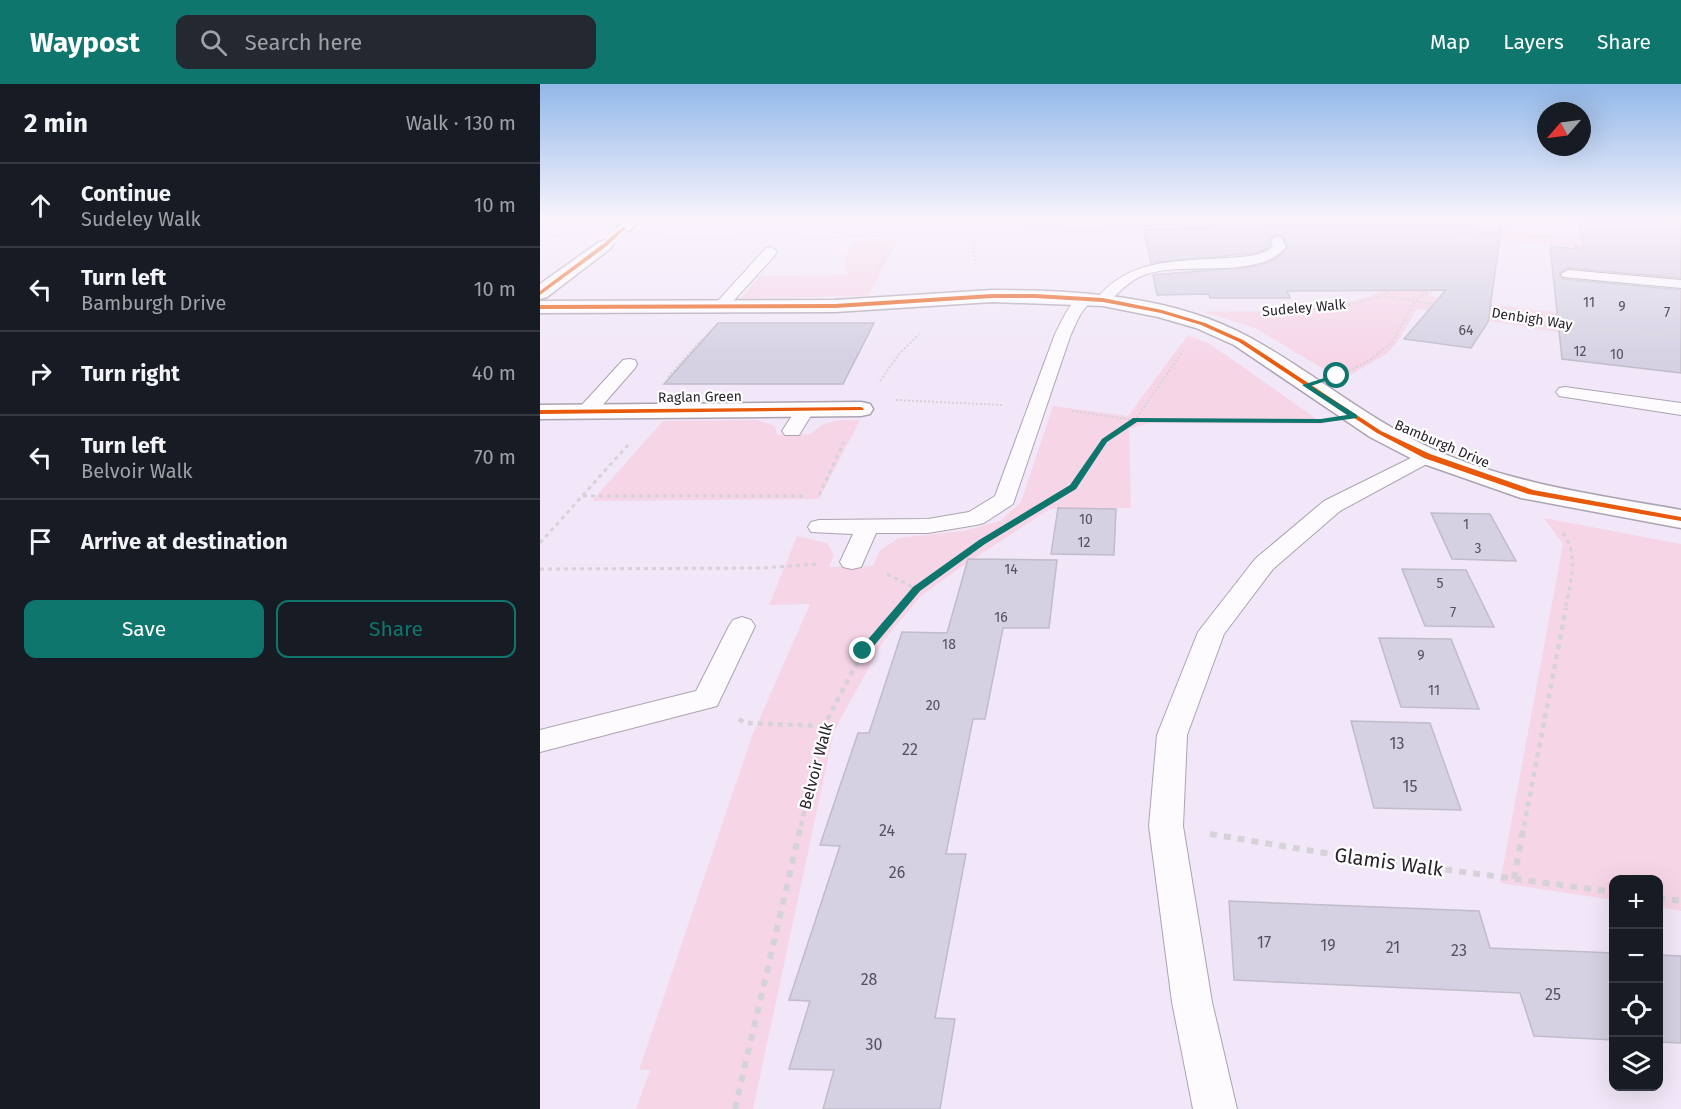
<!DOCTYPE html>
<html lang="en">
<head>
<meta charset="utf-8">
<style>
	:root { --surface:#171b24; --page:#242831; --text:#f1f3f6; --muted:#9ea1a6; --line:#363941; --accent:#0f766e }
	body { margin:0; font-family:"Fira Sans",sans-serif; background:var(--page); color:var(--text) }
	.controls { position:absolute; right:18px; bottom:18px; display:grid; overflow:hidden; border-radius:12px; box-shadow:0 6px 24px #0002 }
	.controls button { width:54px; height:54px; display:grid; place-items:center; padding:0; border:0; border-bottom:2px solid var(--line); background:var(--surface); color:var(--text); font:30px sans-serif }
	.compass { position:absolute; left:997px; top:18px; width:54px; height:54px; border-radius:50%; background:var(--surface); box-shadow:0 6px 24px #0002; rotate:242deg }
	.stop { position:absolute; width:18px; height:18px; margin:-14px; border:4px solid #0f766e; border-radius:50%; background:#fff }
	.stop.end { background:#0f766e; border-color:#fff; box-shadow:0 2px 6px #0008 }
	.list { margin:0; padding:0; list-style:none }
	h2 { display:flex; justify-content:space-between; align-items:center; height:78px; margin:0; padding:0 24px; font-size:26px }
	h2 small { font-size:20px; font-weight:400; color:var(--muted) }
	.list li { display:grid; grid-template-columns:39px 1fr auto; gap:18px; align-items:center; box-sizing:border-box; height:84px; padding:0 24px; border-top:2px solid var(--line) }
	.list b { display:block; font-size:22px; white-space:nowrap }
	.list p { margin:0; font-size:20px; white-space:nowrap; color:var(--muted) }
	.list em { font-size:20px; font-style:normal; color:var(--muted) }
	.actions { display:flex; gap:12px; padding:18px 24px }
	.actions a { flex:1; padding:14px 0; border:2px solid var(--accent); border-radius:12px; text-align:center; font-size:21px; color:var(--accent) }
	.actions .main { background:var(--accent); color:#fff }
	.icon { flex:none; width:33px; height:33px; fill:none; stroke:currentColor; stroke-width:2; stroke-linecap:round; stroke-linejoin:round }
	.map { position:relative; flex:none; width:1141px; height:1025px; overflow:hidden }
	header { display:flex; align-items:center; gap:36px; box-sizing:border-box; height:84px; padding:0 30px; background:var(--accent); color:#fff }
	header strong { font-size:28px }
	nav { display:flex; gap:33px; margin-inline-start:auto; font-size:21px }
	.search { width:420px; height:54px; background:var(--page); display:flex; align-items:center; gap:15px; box-sizing:border-box; padding:0 21px; border-radius:12px; color:var(--muted); font-size:22px }
	main { display:flex }
	aside { flex:1; background:var(--surface) }
	.map>svg:first-child { display:block }
</style>
</head>
<body>
<header>
<strong>Waypost</strong>
<div class="search"><svg class="icon" aria-label="search" viewBox="0 0 24 24"><circle cx="10" cy="10" r="6"/><path d="M15 15l6 6"/></svg>Search here</div>
<nav><a>Map</a><a>Layers</a><a>Share</a></nav>
</header>
<main>
<aside>
<h2>2 min<small>Walk · 130 m</small></h2>
<ul class="list">
<li><svg class="icon" aria-label="ahead" viewBox="0 0 24 24"><path d="M12 20V5M6 11l6-6 6 6"/></svg><div><b>Continue</b><p>Sudeley Walk</p></div><em>10 m</em></li>
<li><svg class="icon" aria-label="left" viewBox="0 0 24 24"><path d="M17 20v-9H6M10 6l-5 5 5 5"/></svg><div><b>Turn left</b><p>Bamburgh Drive</p></div><em>10 m</em></li>
<li><svg class="icon" aria-label="right" viewBox="0 0 24 24"><path d="M7 20v-9h11M14 6l5 5-5 5"/></svg><div><b>Turn right</b></div><em>40 m</em></li>
<li><svg class="icon" aria-label="left" viewBox="0 0 24 24"><path d="M17 20v-9H6M10 6l-5 5 5 5"/></svg><div><b>Turn left</b><p>Belvoir Walk</p></div><em>70 m</em></li>
<li><svg class="icon" aria-label="arrive" viewBox="0 0 24 24"><path d="M6 21V4h12l-3 4 3 4H6"/></svg><div><b>Arrive at destination</b></div></li>
</ul>
<div class="actions"><a class="main">Save</a><a>Share</a></div>
</aside>
<div class="map">
<svg width="1141" height="1025" viewBox="0 0 1141 1025">
	<rect width="100%" height="100%" fill="#f1e7f8"/>
	<path fill="#f6d5e7" d="M 782,135 L 881,135 L 897,145 L 937,144 L 1038,153 L 1038,149 L 1102,155 L 1107,165 L 1042,159 L 1043,164 L 936,154 L 906,196 L 888,212 L 1027,230 L 1141,262 L 1010,247 L 877,225 L 860,254 L 849,268 L 802,296 L 715,244 L 664,228 C 724,227 801,231 854,201 Z
		M 359,155 L 328,212 L 201,214 L 219,192 L 308,191 C 301,175 305,171 315,156 Z
		M 648,251 L 670,260 L 784,340 L 609,339 L 589,345 L 591,424 L 510,425 L 421,483 L 380,513 L 344,556 L 294,647 L 213,1025 L 96,1025 L 110,986 L 99,986 L 212,652 L 270,520 L 229,521 L 257,452 L 287,459 L 294,471 L 289,483 L 333,482 L 340,466 L 359,454 L 424,447 L 460,437 L 481,418 L 513,322 L 588,332 Z
		M 217,336 L 235,342 L 237,351 L 271,350 C 284,335 301,336 320,336 L 279,415 L 52,417 L 123,337 Z
		M 1004,434 L 1141,460 L 1141,827 L 1119,823 L 1118,796 L 1074,796 L 1073,816 L 960,799 L 1023,460 Z"/>
	<path fill="#d5d0e2" stroke="#c1bcc9" stroke-width="1.5" d="M 1039,135 L 1106,135 L 1141,138 L 1141,194 L 1028,184 L 1019,189 L 1023,195 L 1141,206 L 1141,289 L 1022,275 L 1010,162 L 1036,165 L 1035,162 L 1044,163 Z
		M 670,137 L 734,137 L 737,142 L 932,141 L 950,153 L 962,139 L 948,238 L 931,264 L 864,255 L 906,206 L 747,207 L 750,214 L 670,214 L 669,210 L 617,211 L 613,191 L 718,182 L 735,175 L 748,163 L 743,152 L 738,150 L 729,155 L 730,161 L 726,165 L 715,169 L 611,179 L 604,146 L 672,143 Z
		M 178,239 L 334,239 L 303,300 L 124,300 Z
		M 518,424 L 576,425 L 574,471 L 511,470 Z
		M 891,429 L 950,430 L 976,477 L 912,475 Z
		M 428,475 L 517,476 L 509,544 L 463,544 L 445,635 L 433,635 L 406,770 L 426,770 L 395,934 L 415,935 L 400,1025 L 283,1025 L 294,986 L 249,985 L 270,917 L 249,916 L 300,762 L 280,761 L 318,649 L 329,649 L 362,548 L 407,549 Z
		M 862,485 L 926,486 L 954,543 L 885,542 Z
		M 839,554 L 911,555 L 939,625 L 861,623 Z
		M 811,637 L 890,639 L 921,726 L 834,724 Z
		M 689,817 L 939,827 L 950,864 L 1074,869 L 1074,956 L 994,952 L 980,909 L 694,896 Z
		M 1119,871 L 1141,872 L 1141,959 L 1119,958 Z"/>
	<g fill="none" stroke-linecap="round" stroke-linejoin="round">
		<g stroke="#aba4b0" stroke-width="2">
			<path id="service" d="M 737,152 L 741,153 L 746,163 C 718,197 643,176 604,191 C 590,196 579,208 568,219 L 563,220 L 556,216 C 593,166 660,180 715,171 L 727,167 L 733,162 L 731,156 Z
				M 231,163 L 237,167 L 236,170 L 186,225 L 176,225 L 174,222 L 176,219 L 226,164 Z
				M 1028,186 L 1141,196 L 1141,204 L 1023,193 L 1021,190 Z
				M 545,211 L 552,215 L 540,231 L 531,250 L 473,420 L 444,439 L 436,441 L 388,449 L 336,449 L 321,483 L 312,485 L 303,483 L 300,478 L 313,450 L 271,448 L 268,443 L 271,438 L 279,436 L 388,435 L 429,428 L 455,412 L 515,250 C 522,238 530,214 545,211 Z
				M 89,275 L 95,276 L 97,280 L 95,284 L 53,332 L 39,332 L 37,328 L 39,324 L 83,276 Z
				M 1025,303 L 1141,319 L 1141,331 L 1019,312 L 1016,308 L 1019,304 Z
				M 266,319 L 273,321 L 275,325 L 259,351 L 245,351 L 242,347 L 259,321 Z
				M 887,366 L 894,368 L 897,372 L 894,376 L 800,427 L 733,485 L 684,550 L 647,651 L 643,742 L 672,918 L 697,1025 L 653,1025 L 632,918 L 609,742 L 617,651 L 658,548 L 715,475 L 784,417 Z
				M 202,533 L 211,536 L 215,542 L 177,622 L 0,668 L 0,646 L 156,607 L 189,542 L 193,536 Z"/>
		</g>
		<g stroke="#aba4b0" stroke-width="3">
			<path id="minor" d="M 85,135 L 102,135 L 89,147 L 79,147 L 76,144 Z
				M 65,156 L 73,161 L 71,164 L 7,213 L 0,215 L 0,200 L 59,158 Z
				M 452,206 C 538,206 632,211 709,253 C 773,288 828,336 895,366 C 973,400 1058,411 1141,426 L 1141,444 L 981,414 L 878,378 L 830,353 L 694,261 L 656,244 L 618,233 L 563,222 L 452,218 L 295,228 L 0,229 L 0,217 L 295,216 Z
				M 321,318 L 330,320 L 333,325 L 330,330 L 321,332 L 0,335 L 0,321 Z"/>
		</g>
		<path stroke="#d5d3d7" stroke-width="2" stroke-dasharray="2 2" stroke-linecap="butt" d="M 127,141 L 134,135
			M 878,147 L 1141,159
			M 0,151 L 20,152
			M 433,151 L 435,183
			M 768,152 L 773,151 L 787,135
			M 120,154 L 200,154
			M 258,154 L 579,146 L 662,135
			M 338,186 L 357,154
			M 844,212 L 1022,241 L 1141,253
			M 1020,219 L 1022,241
			M 721,229 C 762,227 860,225 879,181 C 885,168 878,149 877,135
			M 809,287 L 830,276 L 852,258 L 875,217 L 900,197 L 907,181 L 900,153 L 879,135
			M 128,293 L 163,254
			M 340,297 L 359,270 L 379,250
			M 356,316 L 462,321
			M 532,327 L 595,336 L 758,337
			M 562,360 L 595,336 L 643,267"/>
		<path stroke="#d5d3d7" stroke-width="3" stroke-dasharray="4 4" stroke-linecap="butt" d="M 279,411 L 304,358
			M 43,412 L 265,412
			M 501,422 L 533,403 L 564,358
			M 1023,449 C 1040,472 1030,500 1025,525
			M 0,459 L 88,361
			M 0,485 L 223,484 L 278,480
			M 347,490 L 377,505
			M 359,525 L 377,505 L 424,471"/>
		<path stroke="#d5d3d7" stroke-width="4.5" stroke-dasharray="5 5" stroke-linecap="butt" d="M 199,635 L 205,639 L 284,642
			M 261,742 L 284,642 L 323,567 L 361,524
			M 984,742 L 1026,524"/>
		<path stroke="#d5d3d7" stroke-width="6" stroke-dasharray="7 7" stroke-linecap="butt" d="M 670,750 L 803,772 L 1074,808
			M 974,795 L 984,741
			M 1118,814 L 1141,817
			M 195,1025 L 261,741"/>
		<use href="#service" fill="#fdfbfe" fill-rule="evenodd"/>
		<use href="#minor" fill="#fdfbfe" fill-rule="evenodd"/>
		<g stroke="#fff" stroke-width="4">
			<path id="cycleway" d="M 83,143 L 86,144 L 67,162 L 0,211 L 0,207 L 63,160 Z
				M 452,210 L 495,210 L 563,214 L 622,226 L 665,239 L 703,256 L 841,347 L 890,370 L 993,406 L 1141,433 L 1141,437 L 988,410 L 884,374 L 837,349 L 699,258 L 661,241 L 621,229 L 563,218 L 495,214 L 452,214 L 295,224 L 0,225 L 0,221 L 295,220 Z
				M 321,323 L 324,325 L 323,326 L 0,330 L 0,326 Z"/>
		</g>
		<use href="#cycleway" fill="#e8590c" fill-rule="evenodd"/>
	</g>
	<linearGradient id="sky" x2="0" y2="1"><stop stop-color="#92b8e9"/><stop offset="0.48" stop-color="#f9f4fc"/><stop offset="1" stop-color="#f9f4fc" stop-opacity="0"/></linearGradient>
	<rect width="1141" height="279" fill="url(#sky)"/>
	<path fill="#0f766e" d="M 794,291 L 800,292 L 771,302 L 817,331 L 817,334 L 781,339 L 597,338 L 567,358 L 536,405 L 445,460 L 380,507 L 327,570 L 319,570 L 318,567 L 373,503 L 439,456 L 530,401 L 562,355 L 593,334 L 781,335 L 807,331 L 762,301 Z"/>
	<g text-anchor="middle" dominant-baseline="central" stroke-width="4.5" stroke-linejoin="round" paint-order="stroke">
		<g font-size="14" fill="#56505c">
			<text x="1049" y="218">11</text>
			<text x="1082" y="222">9</text>
			<text x="1127" y="228">7</text>
			<text x="926" y="246">64</text>
			<text x="1040" y="267">12</text>
			<text x="1077" y="270">10</text>
			<text x="546" y="435">10</text>
			<text x="926" y="440">1</text>
			<text x="544" y="458">12</text>
			<text x="938" y="464">3</text>
			<text x="471" y="485">14</text>
			<text x="900" y="499">5</text>
			<text x="913" y="528">7</text>
			<text x="461" y="533">16</text>
			<text x="409" y="560">18</text>
			<text x="881" y="571">9</text>
			<text x="894" y="606">11</text>
			<text x="393" y="621">20</text>
		</g>
		<g font-size="14" fill="#2a242e" stroke="#fff">
			<text transform="translate(764 224) rotate(-5)">Sudeley Walk</text>
			<text transform="translate(992 235) rotate(9)">Denbigh Way</text>
			<text transform="translate(160 313) rotate(-1)">Raglan Green</text>
			<text transform="translate(902 360) rotate(23)">Bamburgh Drive</text>
		</g>
		<g font-size="16" fill="#56505c">
			<text x="857" y="659">13</text>
			<text x="370" y="665">22</text>
			<text x="870" y="702">15</text>
			<text x="347" y="746">24</text>
			<text x="357" y="788">26</text>
			<text x="724" y="858">17</text>
			<text x="788" y="861">19</text>
			<text x="853" y="863">21</text>
			<text x="919" y="866">23</text>
			<text x="329" y="895">28</text>
			<text x="1013" y="910">25</text>
			<text x="334" y="960">30</text>
		</g>
		<g font-size="16" fill="#2a242e" stroke="#fff">
			<text transform="translate(276 682) rotate(-75)">Belvoir Walk</text>
		</g>
		<g font-size="20" fill="#2a242e" stroke="#fff">
			<text transform="translate(849 778) rotate(8)">Glamis Walk</text>
		</g>
	</g>
</svg>
<div class="controls">
<button>+</button>
<button>−</button>
<button><svg class="icon" aria-label="locate" viewBox="0 0 24 24"><circle cx="12" cy="12" r="6"/><path d="M12 2v4M12 18v4M2 12h4M18 12h4"/></svg></button>
<button><svg class="icon" aria-label="layers" viewBox="0 0 24 24"><path d="M12 4l9 5-9 5-9-5zM3 14l9 5 9-5"/></svg></button>
</div>
<svg class="compass" viewBox="-18 -18 36 36"><path d="M0-13l5 13h-10z" fill="#e53935"/><path d="M0 13l5-13h-10z" fill="#9ea1a6"/></svg>
<div class="stop" style="left:797px;top:292px"></div>
<div class="stop end" style="left:323px;top:567px"></div>
</div>
</main>
</body>
</html>
